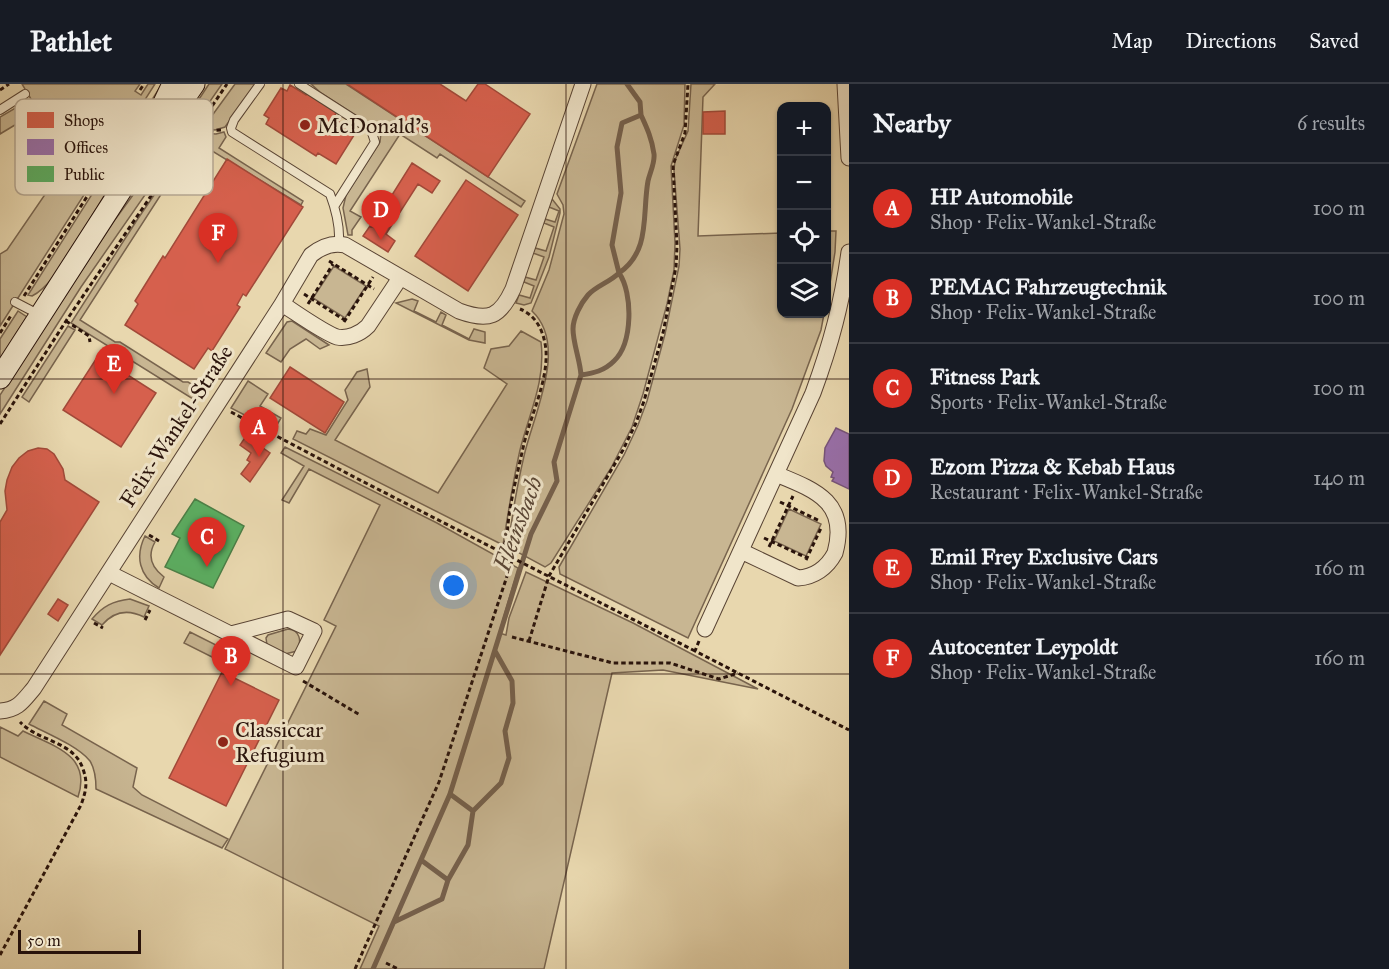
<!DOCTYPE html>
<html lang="en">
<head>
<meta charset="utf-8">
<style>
	:root { --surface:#171b24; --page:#20242c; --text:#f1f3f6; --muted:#9ea1a6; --line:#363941; --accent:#d93025 }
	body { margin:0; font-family:"IM FELL Great Primer",serif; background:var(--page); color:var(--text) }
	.controls { position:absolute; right:18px; top:18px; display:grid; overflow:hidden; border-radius:12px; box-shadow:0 2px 4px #0004 }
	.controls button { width:54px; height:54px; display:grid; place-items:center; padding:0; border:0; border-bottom:2px solid var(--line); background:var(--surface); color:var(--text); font:30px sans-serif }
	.scale { position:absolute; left:18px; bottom:15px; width:123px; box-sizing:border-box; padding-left:6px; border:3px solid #29130b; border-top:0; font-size:16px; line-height:21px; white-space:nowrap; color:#29130b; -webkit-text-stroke:4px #f0e5ca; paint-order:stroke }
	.you { position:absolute; left:454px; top:502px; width:21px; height:21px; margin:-15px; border:4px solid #fff; border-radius:50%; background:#1a73e8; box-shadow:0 0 0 9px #1a73e833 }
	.badge { display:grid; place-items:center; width:39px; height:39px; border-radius:50%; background:var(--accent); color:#fff; font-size:20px; font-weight:700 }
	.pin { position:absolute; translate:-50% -50px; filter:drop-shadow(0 2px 3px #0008) }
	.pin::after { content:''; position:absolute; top:32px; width:21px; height:18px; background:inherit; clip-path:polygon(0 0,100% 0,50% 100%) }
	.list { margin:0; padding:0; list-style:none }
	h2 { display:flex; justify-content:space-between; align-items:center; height:78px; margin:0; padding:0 24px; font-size:26px }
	h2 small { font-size:20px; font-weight:400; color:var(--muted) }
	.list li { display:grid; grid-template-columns:39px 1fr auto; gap:18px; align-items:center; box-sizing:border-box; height:90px; padding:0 24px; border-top:2px solid var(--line) }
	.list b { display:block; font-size:22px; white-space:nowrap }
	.list p { margin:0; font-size:20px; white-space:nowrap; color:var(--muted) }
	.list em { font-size:20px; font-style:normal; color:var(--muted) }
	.icon { flex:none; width:33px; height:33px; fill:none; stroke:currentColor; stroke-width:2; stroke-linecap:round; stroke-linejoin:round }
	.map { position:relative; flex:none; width:849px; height:885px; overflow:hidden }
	header { display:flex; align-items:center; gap:36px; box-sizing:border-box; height:84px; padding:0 30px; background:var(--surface); border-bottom:2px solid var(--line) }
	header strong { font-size:28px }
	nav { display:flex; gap:33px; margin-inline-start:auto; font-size:21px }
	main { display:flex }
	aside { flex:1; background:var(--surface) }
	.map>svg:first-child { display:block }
</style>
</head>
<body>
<header>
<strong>Pathlet</strong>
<nav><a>Map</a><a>Directions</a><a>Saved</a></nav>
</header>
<main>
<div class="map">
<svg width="849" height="885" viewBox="0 0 849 885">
	<rect width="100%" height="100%" fill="#e8d7ae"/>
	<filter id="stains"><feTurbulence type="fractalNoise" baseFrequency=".00333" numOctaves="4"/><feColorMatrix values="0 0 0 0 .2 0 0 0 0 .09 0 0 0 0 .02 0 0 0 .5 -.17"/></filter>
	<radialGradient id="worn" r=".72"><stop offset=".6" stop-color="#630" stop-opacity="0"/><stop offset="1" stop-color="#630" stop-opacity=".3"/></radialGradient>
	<path fill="#c8b692" stroke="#78644e" stroke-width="1.5" d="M 22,0 L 140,0 L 135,7 L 141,11 L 148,0 L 155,0 L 0,242 L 0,170 L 7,166 L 68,77 L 38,27 L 0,50 L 0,33 L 31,15 Z
		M 162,0 L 166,0 C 139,54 109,105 77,156 C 65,174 52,202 32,212 L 28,211 Z
		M 209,0 L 222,0 L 81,203 L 0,330 L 0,311 L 114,137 L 160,74 Z
		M 235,0 L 256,0 L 225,43 L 215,46 L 203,44 Z
		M 311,0 L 346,0 L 525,117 L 521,123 L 440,70 L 437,74 L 400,50 L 350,127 L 361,133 L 352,146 L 352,151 L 348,151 L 343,124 L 346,111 L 380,58 L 381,48 L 321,9 Z
		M 597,0 L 685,0 L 684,41 L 671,82 L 675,159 L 674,186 L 667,220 L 643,310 L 632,343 L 611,384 L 551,479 L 545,483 L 508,463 C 512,432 517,402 524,372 C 533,331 569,262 532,227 L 549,186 L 564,130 L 563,121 L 557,110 Z
		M 691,0 L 715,0 L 703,13 L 698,152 L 781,149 L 782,230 L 824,230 L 821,246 L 792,325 L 688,554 L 560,490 L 559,483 L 624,371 L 638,341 L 647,317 L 665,250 L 679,182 L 680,165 L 674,86 L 675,76 L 688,47 Z
		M 224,48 L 226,53 L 219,64 L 303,117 L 301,121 L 194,56 L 198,49 L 216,50 Z
		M 176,79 L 180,81 L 80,236 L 115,258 L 120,258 L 183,298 L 188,298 L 200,305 L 193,315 L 71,239 L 137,136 Z
		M 552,115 L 560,125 L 560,129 L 549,173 L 531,219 L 524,221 L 516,219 L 519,211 L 530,214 L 534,202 L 524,198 L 525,193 L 536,196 L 544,173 L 533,169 L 535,164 L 546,167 L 554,143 L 544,139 L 545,135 L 555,138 L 559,127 L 549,123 Z
		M 827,147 L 836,147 L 835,168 L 827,218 Z
		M 334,182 L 366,202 L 345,234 L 313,214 Z
		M 412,215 L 418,217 L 414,227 L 436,238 L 441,228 L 446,231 L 442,241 L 469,255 L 474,245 L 485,248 L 485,259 L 469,256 L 396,219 Z
		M 18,227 L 27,233 L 0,275 L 0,255 Z
		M 292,237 L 329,261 L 320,265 L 306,255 L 290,265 L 281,278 L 266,269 L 287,238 Z
		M 68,242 L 75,246 L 29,318 L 22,313 Z
		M 521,247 L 541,258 C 546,296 529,330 520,366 C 513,397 508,429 503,461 L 293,355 L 297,347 L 306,350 L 310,345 L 326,351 L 348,316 L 345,306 L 357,288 L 367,285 L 370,303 L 335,356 L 438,409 L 507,300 L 484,284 L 491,265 L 509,262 Z
		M 248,297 L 268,310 L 260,322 L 281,334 L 274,346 L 231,324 Z
		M 285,363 L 437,439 L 518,484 L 499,549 L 506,551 L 509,534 L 526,488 L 633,539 L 758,605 L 663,586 L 612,589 L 544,885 L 360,885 L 379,842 L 225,765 L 336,542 L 324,536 L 380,421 L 309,385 L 289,419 L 282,416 L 304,382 L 281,369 Z
		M 789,425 L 821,440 L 806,472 L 774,457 Z
		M 145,452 L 155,458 C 147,472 152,484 164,493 L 159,504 C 139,492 135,472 145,452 Z
		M 130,515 L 149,522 L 144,533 C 128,525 114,527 102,541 L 92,535 C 103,522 113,517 130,515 Z
		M 288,545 C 300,546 302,557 297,567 L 285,570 L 267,561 L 266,554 L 268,551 Z
		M 190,548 L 218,562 L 212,573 L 184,559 Z
		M 44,617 L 67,630 L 62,641 L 137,684 L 133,703 L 142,711 L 228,755 L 222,764 L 96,705 C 96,696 95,685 90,677 C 78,662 46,649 29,640 Z
		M 0,643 L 18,652 L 23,647 C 53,662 92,671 78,713 L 0,673 Z"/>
	<path fill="#d6604d" stroke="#a24939" stroke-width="1.5" d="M 347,0 L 440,0 L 466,17 L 478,0 L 485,0 L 530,30 L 488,93 Z
		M 290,1 L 306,11 L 308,7 L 338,26 L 335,31 L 341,34 L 339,38 L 356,48 L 336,80 L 318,69 L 316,72 L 266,40 L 269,34 L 264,31 L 281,4 L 287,7 Z
		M 725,27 L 725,50 L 703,50 L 703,28 Z
		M 227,75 L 303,123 L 246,212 L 243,210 L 237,221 L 240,223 L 212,267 L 208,264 L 194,285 L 125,241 L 138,220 L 135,217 L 163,172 L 165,174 Z
		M 412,79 L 440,97 L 432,109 L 418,100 L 386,150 L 395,157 L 388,168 L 363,152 L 370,142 L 372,143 Z
		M 466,96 L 518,131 L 468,207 L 415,172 Z
		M 98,272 L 156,309 L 121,363 L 63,326 Z
		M 290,283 L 344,318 L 325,349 L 270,314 Z
		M 246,352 L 270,369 L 250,398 L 241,390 L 250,378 L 247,376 L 251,369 L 240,361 Z
		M 38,364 L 47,365 L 54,370 L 63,385 L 65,396 L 99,418 L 0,571 L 0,438 L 7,426 L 5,407 L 7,396 L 12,383 L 19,374 L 28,367 Z
		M 58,515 L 68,521 L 58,537 L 48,530 Z
		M 222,588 L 279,616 L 226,722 L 169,694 Z"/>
	<path fill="#9970ab" stroke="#77547b" stroke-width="1.5" d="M 836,344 L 849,350 L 849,405 L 832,397 L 834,394 L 831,393 L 833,388 L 826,382 L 824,377 L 825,364 Z"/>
	<path fill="#5aae61" stroke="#4b8047" stroke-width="1.5" d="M 195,415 L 244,442 L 213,504 L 165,483 L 180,454 L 172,450 Z"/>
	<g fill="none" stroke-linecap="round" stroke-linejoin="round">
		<path stroke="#75604c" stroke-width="5" d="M 581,291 C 594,289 604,287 614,277 C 633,259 633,209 619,189 C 651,167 642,130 648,97 C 650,88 655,79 654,70 C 652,55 647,44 641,31
			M 450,710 L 473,727
			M 421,776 L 448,796
			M 394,838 L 442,815 L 448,796 L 468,761 L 473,727 L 501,699 L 509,674 L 505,647 L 513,619 L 512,597 L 495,567
			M 373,885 L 450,710 L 531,450 L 557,397 L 554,378 L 581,291 C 580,276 573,259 573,245 C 573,234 581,219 588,211 C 596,202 610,198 619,189 L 612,161 L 621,109 L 617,63 L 622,39 L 641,31 L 640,18 L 627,0"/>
		<g stroke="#594434" stroke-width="10">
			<path id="service" d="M 260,0 L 234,36 L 231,44 L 232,48 L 330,110 C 336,126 340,143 339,159
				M 299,0 L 371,46 L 375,58 L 335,121
				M 0,26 L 25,10
				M 15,218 L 40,231"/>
		</g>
		<g stroke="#594434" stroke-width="17">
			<path id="minor" d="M 845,0 L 849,74
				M 282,220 C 295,228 324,249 337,253 C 348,255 360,250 368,242 L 400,194
				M 741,467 L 798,494 C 814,493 827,484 835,469 C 849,418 815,406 776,390
				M 109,489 L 296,583 L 314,547 L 288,535 L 231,550
				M 705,545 L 813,309 C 831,260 842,219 849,168
				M 0,627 C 18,626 23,617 34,604 L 282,220 L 311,171 C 321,163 332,158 345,161 L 459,227 C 489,238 500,233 513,205 L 583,0"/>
		</g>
		<g stroke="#29130b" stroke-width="23">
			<path id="secondary" d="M 151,46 L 173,0
				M 0,294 L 123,103 L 194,0"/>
		</g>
		<path stroke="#29130b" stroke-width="3" stroke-dasharray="4.5 3" stroke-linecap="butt" d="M 0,6 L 9,0
			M 140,6 L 144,0
			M 194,47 L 222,46
			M 329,177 L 374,205
			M 304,210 L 346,237
			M 24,212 L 133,40
			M 308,220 L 333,180
			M 66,237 L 89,252 L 90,258
			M 344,238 L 373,193
			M 0,249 L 12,230
			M 231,328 L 356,394 L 695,567
			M 0,340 L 66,237 L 227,0
			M 780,418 L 820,437
			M 149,451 L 159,457
			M 764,454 L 807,474
			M 769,463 L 793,412
			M 501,468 C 508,456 507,445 509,432 C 512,410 518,387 523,364 C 530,332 548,299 546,266 C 544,248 537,232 520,225
			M 806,476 L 821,444
			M 145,536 L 150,526
			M 94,539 L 103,544
			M 512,553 L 613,579 L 670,579 L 719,595 L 738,589
			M 529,557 L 549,492 L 623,366 L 636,339 L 644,317 L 663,249 L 676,183 L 677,162 L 673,81 L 685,49 L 688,0
			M 699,557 L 695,567 L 849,646
			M 303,597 L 360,631
			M 0,871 L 81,721 C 86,707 88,699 83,685 C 74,657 39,658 20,638
			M 386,879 L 398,885
			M 355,885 L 439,698 L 513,474"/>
		<use href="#service" stroke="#f0e5ca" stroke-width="8"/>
		<use href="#minor" stroke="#f0e5ca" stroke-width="15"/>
		<use href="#secondary" stroke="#f0e5ca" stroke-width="21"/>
	</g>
	<path fill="none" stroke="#29130b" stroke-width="1.5" stroke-opacity="0.55" d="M 283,0 L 283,885M 566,0 L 566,885M 0,295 L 849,295M 0,590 L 849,590"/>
	<g fill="#8f2418" stroke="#f0e5ca" stroke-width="2">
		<circle cx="305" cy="41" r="6"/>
		<circle cx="223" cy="658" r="6"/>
	</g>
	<g text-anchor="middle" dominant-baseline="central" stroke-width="6" stroke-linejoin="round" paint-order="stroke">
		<g font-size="22" fill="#29130b" stroke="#f0e5ca" text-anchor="start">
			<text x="317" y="41">McDonald's</text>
			<text x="235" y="645">Classiccar<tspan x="235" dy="25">Refugium</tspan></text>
		</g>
		<g font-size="22" fill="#29130b" stroke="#f0e5ca">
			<text transform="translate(176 342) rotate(-57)">Felix-Wankel-Straße</text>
		</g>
		<g font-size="24" font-style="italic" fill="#5b4736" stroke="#f0e5ca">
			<text transform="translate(518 440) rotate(-70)">Fleinsbach</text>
		</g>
	</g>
	<rect x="15" y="15" width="198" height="96" rx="9" fill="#f0e5ca" stroke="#b4a691" stroke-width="1.5"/>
	<rect x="27" y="28" width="27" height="16" fill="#d6604d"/>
	<rect x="27" y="55" width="27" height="16" fill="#9970ab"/>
	<rect x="27" y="82" width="27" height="16" fill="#5aae61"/>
	<g font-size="16" fill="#29130b">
		<text x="64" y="42">Shops</text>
		<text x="64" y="69">Offices</text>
		<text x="64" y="96">Public</text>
	</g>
	<rect width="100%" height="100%" filter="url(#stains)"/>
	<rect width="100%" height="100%" fill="url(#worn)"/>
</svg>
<div class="controls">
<button>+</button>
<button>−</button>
<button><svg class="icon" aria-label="locate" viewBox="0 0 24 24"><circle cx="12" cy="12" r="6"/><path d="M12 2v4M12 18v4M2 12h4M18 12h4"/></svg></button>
<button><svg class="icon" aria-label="layers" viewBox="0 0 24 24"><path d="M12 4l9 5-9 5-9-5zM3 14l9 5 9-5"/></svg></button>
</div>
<div class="scale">50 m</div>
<div class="you"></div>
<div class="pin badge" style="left:259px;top:373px">A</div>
<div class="pin badge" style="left:231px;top:602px">B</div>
<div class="pin badge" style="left:207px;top:483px">C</div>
<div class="pin badge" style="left:381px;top:156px">D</div>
<div class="pin badge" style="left:114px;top:310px">E</div>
<div class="pin badge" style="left:218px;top:179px">F</div>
</div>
<aside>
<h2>Nearby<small>6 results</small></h2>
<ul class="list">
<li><span class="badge">A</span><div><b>HP Automobile</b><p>Shop · Felix-Wankel-Straße</p></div><em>100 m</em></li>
<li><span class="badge">B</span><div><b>PEMAC Fahrzeugtechnik</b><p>Shop · Felix-Wankel-Straße</p></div><em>100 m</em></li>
<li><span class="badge">C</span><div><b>Fitness Park</b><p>Sports · Felix-Wankel-Straße</p></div><em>100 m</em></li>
<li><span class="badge">D</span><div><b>Ezom Pizza &amp; Kebab Haus</b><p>Restaurant · Felix-Wankel-Straße</p></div><em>140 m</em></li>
<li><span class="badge">E</span><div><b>Emil Frey Exclusive Cars</b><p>Shop · Felix-Wankel-Straße</p></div><em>160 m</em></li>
<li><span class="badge">F</span><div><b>Autocenter Leypoldt</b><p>Shop · Felix-Wankel-Straße</p></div><em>160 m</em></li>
</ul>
</aside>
</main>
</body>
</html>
